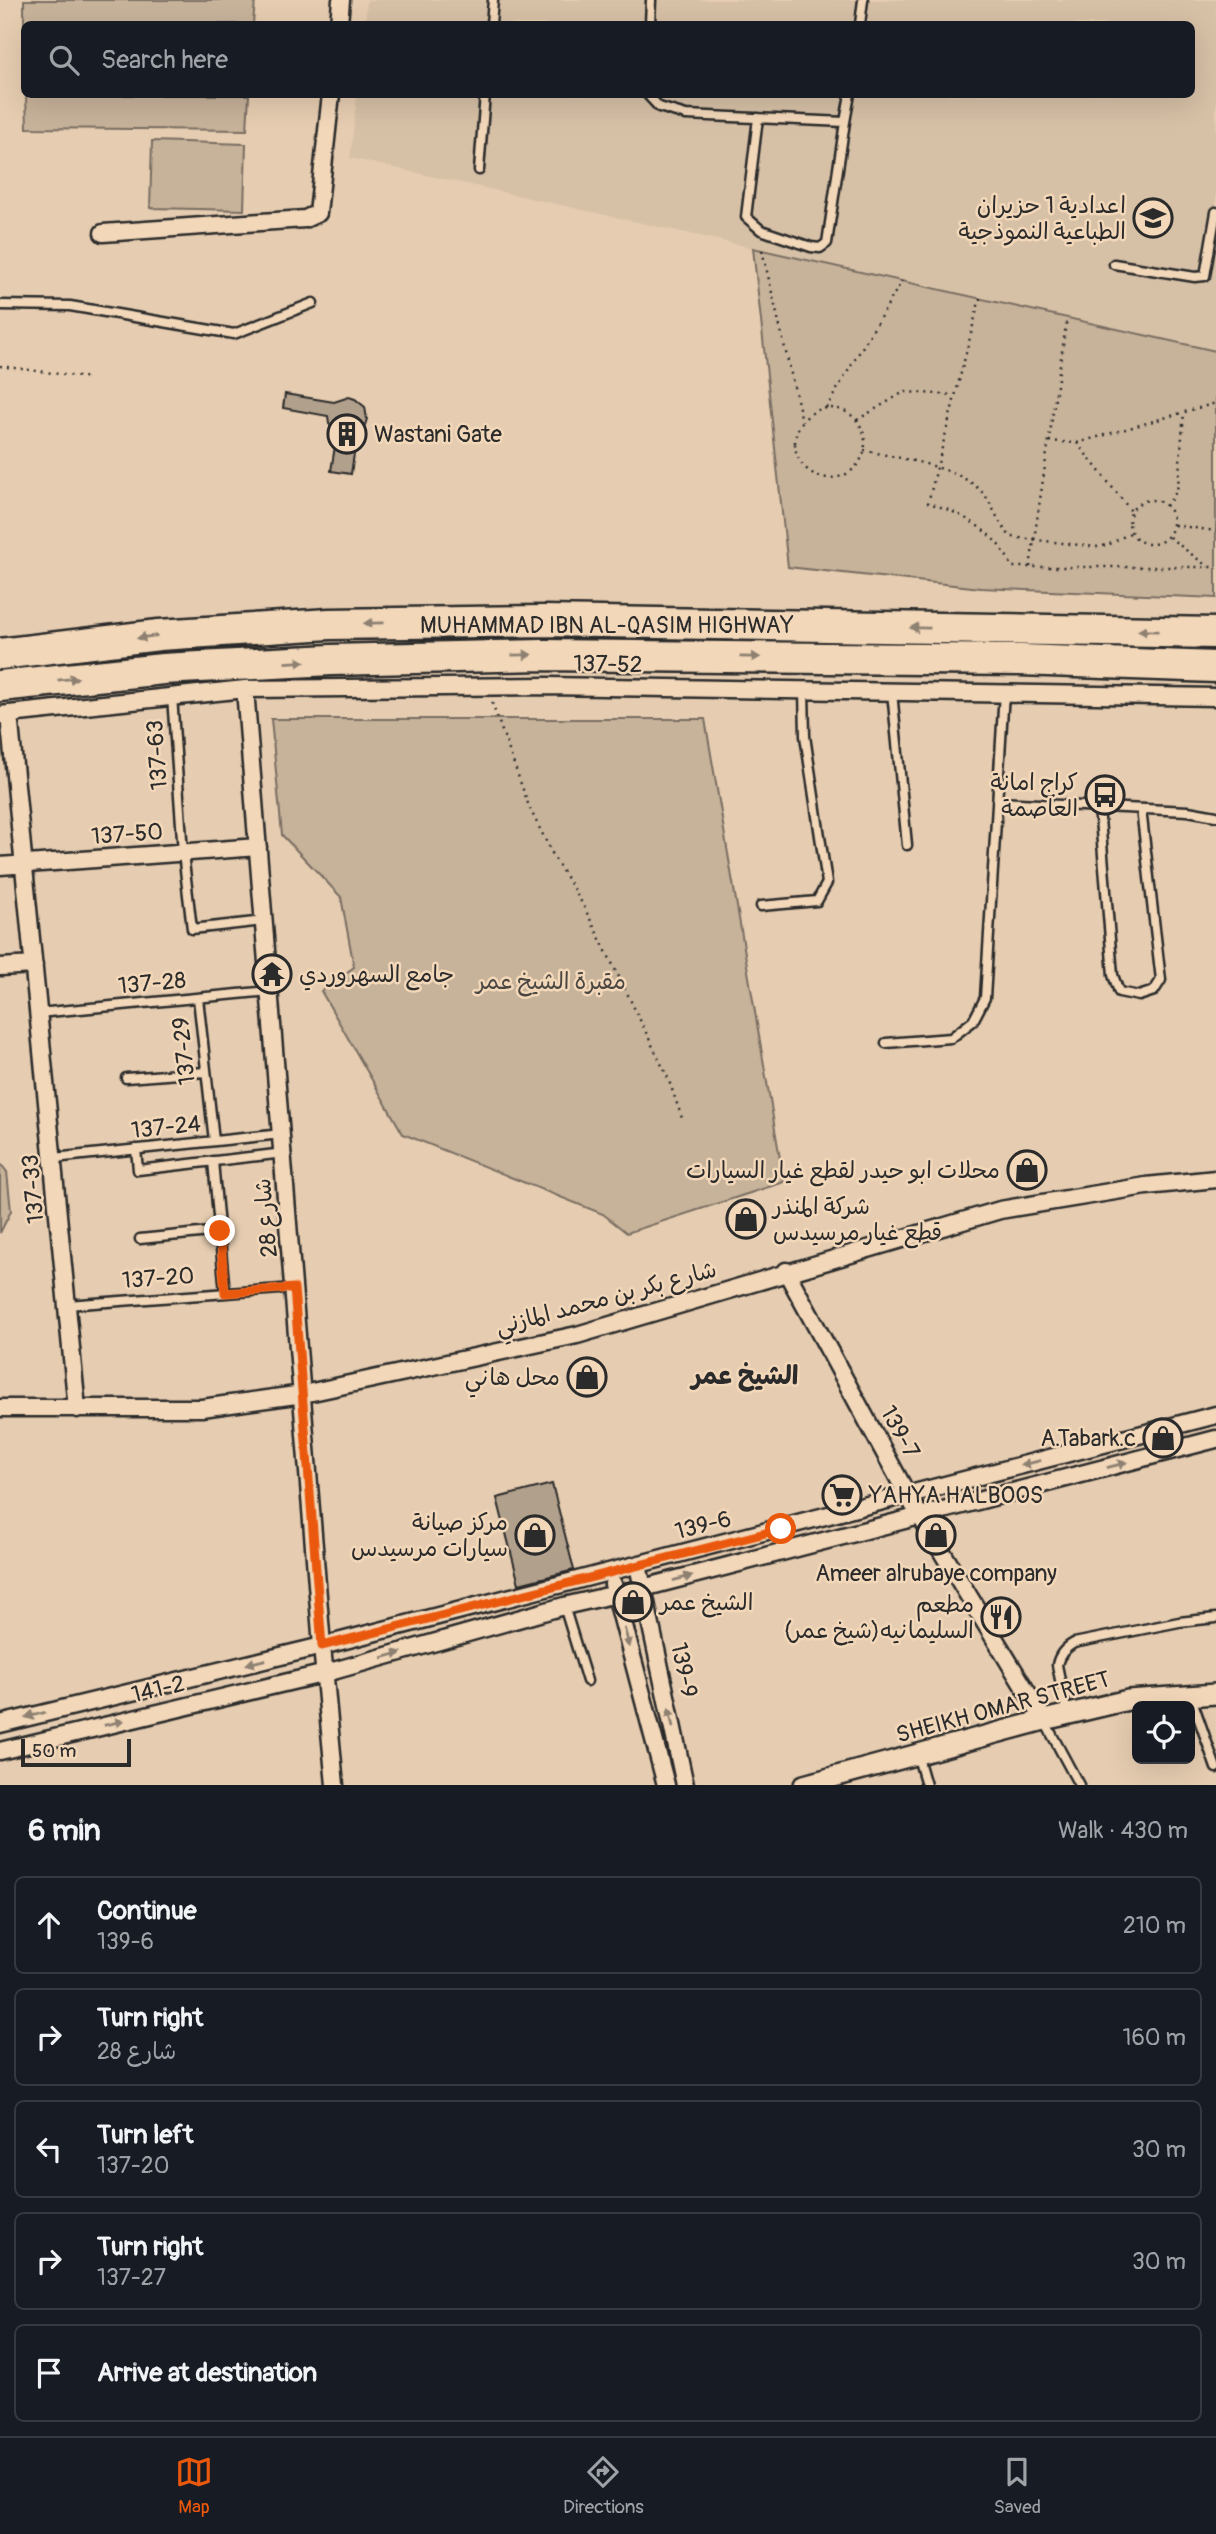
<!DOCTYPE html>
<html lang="en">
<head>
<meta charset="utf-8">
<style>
	:root { --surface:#171b24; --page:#242831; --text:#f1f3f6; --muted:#9ea1a6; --line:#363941; --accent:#ea580c }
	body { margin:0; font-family:Pangolin,"Playpen Sans Arabic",sans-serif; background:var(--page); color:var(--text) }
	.controls { position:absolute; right:21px; bottom:21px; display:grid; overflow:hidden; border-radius:10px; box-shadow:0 7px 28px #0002 }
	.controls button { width:63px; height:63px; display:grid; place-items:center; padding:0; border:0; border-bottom:2px solid var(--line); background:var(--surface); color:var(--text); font:35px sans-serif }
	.scale { position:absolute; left:21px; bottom:18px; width:110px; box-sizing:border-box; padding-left:7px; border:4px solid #2b2b2b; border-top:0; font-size:19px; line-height:24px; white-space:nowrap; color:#2b2b2b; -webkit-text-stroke:5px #f2d7b9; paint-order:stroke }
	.stop { position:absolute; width:21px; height:21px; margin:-16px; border:5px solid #ea580c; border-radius:50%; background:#fff }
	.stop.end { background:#ea580c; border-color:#fff; box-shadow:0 2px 7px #0008 }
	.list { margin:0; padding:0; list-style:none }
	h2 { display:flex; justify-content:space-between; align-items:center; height:91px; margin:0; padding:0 28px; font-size:30px }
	h2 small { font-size:23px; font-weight:400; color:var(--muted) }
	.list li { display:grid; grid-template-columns:46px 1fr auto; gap:21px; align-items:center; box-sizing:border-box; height:98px; margin:0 14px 14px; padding:0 14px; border:2px solid var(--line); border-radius:10px }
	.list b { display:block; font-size:26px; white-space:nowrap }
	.list p { margin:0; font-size:23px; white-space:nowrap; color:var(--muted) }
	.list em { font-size:23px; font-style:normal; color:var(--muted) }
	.icon { flex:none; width:38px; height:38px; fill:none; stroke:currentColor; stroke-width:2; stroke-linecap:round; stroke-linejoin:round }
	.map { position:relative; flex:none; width:1216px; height:1785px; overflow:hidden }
	.search { position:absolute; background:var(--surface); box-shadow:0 7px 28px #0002; left:21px; right:21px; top:21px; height:77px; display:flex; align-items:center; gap:18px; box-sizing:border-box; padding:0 24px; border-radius:10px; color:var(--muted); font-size:26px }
	.sheet { height:651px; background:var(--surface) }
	nav { display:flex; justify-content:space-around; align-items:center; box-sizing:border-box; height:98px; border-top:2px solid var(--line); background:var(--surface); font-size:19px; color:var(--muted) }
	nav a { display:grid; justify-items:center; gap:4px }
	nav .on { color:var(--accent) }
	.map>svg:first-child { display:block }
</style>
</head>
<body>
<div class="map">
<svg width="1216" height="1785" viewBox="0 0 1216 1785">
	<rect width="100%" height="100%" fill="#e6cdb1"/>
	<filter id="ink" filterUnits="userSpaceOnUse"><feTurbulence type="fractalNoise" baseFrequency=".0143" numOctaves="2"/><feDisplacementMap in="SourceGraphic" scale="14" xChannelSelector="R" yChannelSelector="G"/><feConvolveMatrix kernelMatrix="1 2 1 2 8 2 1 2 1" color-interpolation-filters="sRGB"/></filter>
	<g filter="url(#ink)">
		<path fill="#d6c0a6" d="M 367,0 L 1216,0 L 1216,351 L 350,158 L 357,95 L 1192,94 L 1192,24 L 365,24 Z"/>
		<path fill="#c7b29a" stroke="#796e62" stroke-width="2" d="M 24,0 L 255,0 L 253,24 L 24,24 L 24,30 Z
			M 26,95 L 249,95 L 247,130 L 27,128 Z
			M 152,141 L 246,144 L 244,210 L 150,208 Z
			M 753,248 L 1216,351 L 1216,598 L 981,588 L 788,567 Z
			M 271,719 L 705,719 L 784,1182 L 627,1233 L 603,1214 L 403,1134 L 321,991 L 354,967 L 341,897 L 282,835 Z
			M 0,1163 L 7,1172 L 11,1211 L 0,1233 Z"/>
		<path fill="#b1a08c" stroke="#2b2b2b" stroke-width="2" d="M 285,394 L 334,402 L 349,397 L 355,399 L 365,407 L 367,419 L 365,425 L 357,434 L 351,474 L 331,471 L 337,434 L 329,423 L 328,416 L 283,408 Z
			M 552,1484 L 574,1570 L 519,1584 L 497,1498 Z"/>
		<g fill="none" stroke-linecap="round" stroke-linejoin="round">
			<g stroke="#2b2b2b" stroke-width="13">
				<path id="service" d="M 491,24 L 493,0
					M 650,24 L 651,0
					M 860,24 L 863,0
					M 647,94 L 659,107 L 686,115 L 845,122 L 850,94
					M 758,118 L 746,217 L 761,230 L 811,247 L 820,248 L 827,243 L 845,122
					M 479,170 L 485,94
					M 1114,264 L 1195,277 L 1205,276 L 1216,212
					M 0,305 L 70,306 L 234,334 L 313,303
					M 892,692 L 907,845
					M 172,696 L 183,853 L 192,929 L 264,921
					M 997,802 L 1188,811 L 1216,816
					M 1099,807 L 1113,975 L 1119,992 L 1139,996 L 1154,991 L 1161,980 L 1141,809
					M 761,906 L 817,901 L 827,883 L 805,736 L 804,690
					M 198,998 L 214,1141
					M 38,1013 L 270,991
					M 886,1043 L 951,1038 L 973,1021 L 985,998 L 1004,692
					M 126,1078 L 205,1072
					M 136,1149 L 138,1170 L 284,1153
					M 54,1158 L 282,1134
					M 213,1161 L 225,1293
					M 140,1239 L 220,1231
					M 67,1305 L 294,1288
					M 564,1606 L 587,1681
					M 1191,1697 L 1216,1768
					M 1067,1714 L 1057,1665 C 1059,1655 1065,1648 1074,1643 L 1179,1622 L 1216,1618
					M 1044,1720 L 1079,1785
					M 917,1754 L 926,1785"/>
			</g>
			<g stroke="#2b2b2b" stroke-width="21">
				<path id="minor" d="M 339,24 L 341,0
					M 103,233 L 305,219 L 318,213 L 331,94
					M 245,689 L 322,1646 L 335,1785
					M 9,714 L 77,1409
					M 0,715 L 245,689 L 547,686 L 1216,697
					M 0,866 L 258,847
					M 0,967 L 34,965
					M 786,1271 L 908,1496 L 1044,1720
					M 0,1408 L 202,1408 L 303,1394 L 577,1335 L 1000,1210 L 1146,1186 L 1216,1179
					M 638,1565 L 685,1785
					M 613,1584 L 666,1785
					M 0,1724 L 322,1646 L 1216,1415
					M 0,1751 L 326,1673 L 564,1606 L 643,1588 L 1216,1439"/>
			</g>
			<g stroke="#2b2b2b" stroke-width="24">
				<path id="tertiary" d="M 804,1785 L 1044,1720 L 1128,1700 L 1216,1694"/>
			</g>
			<g stroke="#2b2b2b" stroke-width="35">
				<path id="motorway" d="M 0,654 L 159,635 L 329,624 L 545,621 L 1216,633
					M 0,686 L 163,669 L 331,660 L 542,655 L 1020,660 L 1216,667"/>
			</g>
			<path stroke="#2b2b2b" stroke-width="2.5" stroke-dasharray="2 5" stroke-linecap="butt" d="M 762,250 L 802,421
				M 980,298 L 928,503 C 961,512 998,533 1012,567 L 1216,567
				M 0,366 L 90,378
				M795 443a35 35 0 1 1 70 0a35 35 0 1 1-70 0Z
				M 826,408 L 902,281
				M 857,420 L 904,392 L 954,395
				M 1049,441 L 1077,443 L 1131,511
				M 1077,443 L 1216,403
				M 864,450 C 899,459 957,465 982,492 C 994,505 999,528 1012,537 L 1096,547 L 1108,545 L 1130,533
				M1129 522a22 22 0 1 1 44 0a22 22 0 1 1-44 0Z
				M 1166,506 L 1174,496 L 1178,486 L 1184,412
				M 1174,525 L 1216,531
				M 1169,537 L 1208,567
				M 1030,567 L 1067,318
				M 492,703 L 530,809 L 556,861 L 582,903 L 627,993 L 668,1078 L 683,1121"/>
			<use href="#service" stroke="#f2d7b9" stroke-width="8"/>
			<use href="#minor" stroke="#f2d7b9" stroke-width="16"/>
			<use href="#tertiary" stroke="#f2d7b9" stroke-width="19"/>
			<use href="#motorway" stroke="#f2d7b9" stroke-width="30"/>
		</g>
		<defs><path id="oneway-solid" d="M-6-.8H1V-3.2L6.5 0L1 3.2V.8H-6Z" transform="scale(1.75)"/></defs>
		<g fill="#8e8172">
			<use href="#oneway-solid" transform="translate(374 623) rotate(179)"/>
			<use href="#oneway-solid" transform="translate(920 628) rotate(-179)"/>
			<use href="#oneway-solid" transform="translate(1148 631) rotate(-179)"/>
			<use href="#oneway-solid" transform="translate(147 637) rotate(173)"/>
			<use href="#oneway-solid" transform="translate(522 655) rotate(-1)"/>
			<use href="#oneway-solid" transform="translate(750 657) rotate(1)"/>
			<use href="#oneway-solid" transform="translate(295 662) rotate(-3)"/>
			<use href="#oneway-solid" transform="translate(68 679) rotate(-6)"/>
			<use href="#oneway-solid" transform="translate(1031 1463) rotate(165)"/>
			<use href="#oneway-solid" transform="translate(1117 1465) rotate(-15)"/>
			<use href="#oneway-solid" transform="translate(683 1578) rotate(-15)"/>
			<use href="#oneway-solid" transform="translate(627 1638) rotate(75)"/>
			<use href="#oneway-solid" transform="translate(392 1655) rotate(-16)"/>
			<use href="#oneway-solid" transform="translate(256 1662) rotate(166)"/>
			<use href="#oneway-solid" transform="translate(35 1715) rotate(166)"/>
			<use href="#oneway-solid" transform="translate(671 1718) rotate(-102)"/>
			<use href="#oneway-solid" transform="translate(114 1723) rotate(-13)"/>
		</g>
	</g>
	<g fill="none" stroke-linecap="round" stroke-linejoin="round" filter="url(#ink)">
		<path stroke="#ea580c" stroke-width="9" d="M 220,1231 L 225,1293 L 294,1288 L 322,1646 L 781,1529"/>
	</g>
	<defs>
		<g id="school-ring" transform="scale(2.0125)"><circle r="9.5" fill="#f2d7b9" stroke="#2b2b2b" stroke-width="1.5"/><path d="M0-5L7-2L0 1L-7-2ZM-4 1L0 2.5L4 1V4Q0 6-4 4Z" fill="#2b2b2b"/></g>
		<g id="building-ring" transform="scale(2.0125)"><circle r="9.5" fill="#f2d7b9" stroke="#2b2b2b" stroke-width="1.5"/><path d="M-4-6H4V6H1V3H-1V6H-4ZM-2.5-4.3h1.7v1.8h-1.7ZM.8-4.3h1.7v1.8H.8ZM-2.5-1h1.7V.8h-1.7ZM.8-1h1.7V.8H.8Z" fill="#2b2b2b"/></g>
		<g id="bus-ring" transform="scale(2.0125)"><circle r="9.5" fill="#f2d7b9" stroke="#2b2b2b" stroke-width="1.5"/><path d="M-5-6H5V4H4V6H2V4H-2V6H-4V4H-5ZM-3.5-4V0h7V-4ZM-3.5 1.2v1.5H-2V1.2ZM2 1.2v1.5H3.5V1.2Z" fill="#2b2b2b"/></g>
		<g id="temple-ring" transform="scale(2.0125)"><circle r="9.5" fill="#f2d7b9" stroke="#2b2b2b" stroke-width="1.5"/><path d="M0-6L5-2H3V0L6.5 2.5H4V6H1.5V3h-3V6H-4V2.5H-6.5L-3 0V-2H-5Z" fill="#2b2b2b"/></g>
		<g id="shop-ring" transform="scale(2.0125)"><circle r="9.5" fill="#f2d7b9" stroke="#2b2b2b" stroke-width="1.5"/><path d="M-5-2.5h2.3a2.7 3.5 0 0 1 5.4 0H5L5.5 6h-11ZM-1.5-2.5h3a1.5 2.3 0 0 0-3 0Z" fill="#2b2b2b"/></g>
		<g id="supermarket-ring" transform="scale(2.0125)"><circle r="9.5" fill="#f2d7b9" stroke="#2b2b2b" stroke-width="1.5"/><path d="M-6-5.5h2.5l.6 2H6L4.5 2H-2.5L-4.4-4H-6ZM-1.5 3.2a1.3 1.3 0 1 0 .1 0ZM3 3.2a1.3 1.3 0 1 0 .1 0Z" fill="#2b2b2b"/></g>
		<g id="restaurant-ring" transform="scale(2.0125)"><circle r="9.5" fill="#f2d7b9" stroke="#2b2b2b" stroke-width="1.5"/><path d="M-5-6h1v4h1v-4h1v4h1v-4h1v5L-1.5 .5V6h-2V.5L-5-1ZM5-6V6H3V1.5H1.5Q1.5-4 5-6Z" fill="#2b2b2b"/></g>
	</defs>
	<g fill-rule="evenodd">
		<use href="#school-ring" x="1153" y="218"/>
		<use href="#building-ring" x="347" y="434"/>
		<use href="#bus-ring" x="1105" y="795"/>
		<use href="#temple-ring" x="272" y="974"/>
		<use href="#shop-ring" x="1027" y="1170"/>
		<use href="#shop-ring" x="746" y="1219"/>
		<use href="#shop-ring" x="587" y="1377"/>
		<use href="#shop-ring" x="1163" y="1438"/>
		<use href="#supermarket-ring" x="842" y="1495"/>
		<use href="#shop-ring" x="535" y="1535"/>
		<use href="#shop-ring" x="936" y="1535"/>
		<use href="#shop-ring" x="633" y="1602"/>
		<use href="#restaurant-ring" x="1001" y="1617"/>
	</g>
	<g text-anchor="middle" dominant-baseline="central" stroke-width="5" stroke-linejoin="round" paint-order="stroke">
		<g font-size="23" fill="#2b2b2b" stroke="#f2d7b9" text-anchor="end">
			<text x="1126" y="205">اعدادية 1 حزيران<tspan x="1126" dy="26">الطباعية النموذجية</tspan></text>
			<text x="374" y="434" text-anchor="start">Wastani Gate</text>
			<text x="1078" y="782">كراج امانة<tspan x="1078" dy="26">العاصمة</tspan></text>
			<text x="299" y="974" text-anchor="start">جامع السهروردي</text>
			<text x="1000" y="1170">محلات ابو حيدر لقطع غيار السيارات</text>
			<text x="773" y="1206" text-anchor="start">شركة المنذر<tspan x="773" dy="26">قطع غيار مرسيدس</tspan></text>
			<text x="560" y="1377">محل هاني</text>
			<text x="1136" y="1438">A.Tabark.c</text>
			<text x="869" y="1495" text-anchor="start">YAHYA HALBOOS</text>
			<text x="508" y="1522">مركز صيانة<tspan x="508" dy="26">سيارات مرسيدس</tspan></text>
			<text x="936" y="1573" text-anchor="middle">Ameer alrubaye company</text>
			<text x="660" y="1602" text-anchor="start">الشيخ عمر</text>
			<text x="974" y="1604">مطعم<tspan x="974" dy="26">السليمانيه(شيخ عمر)</tspan></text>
		</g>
		<g font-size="23" fill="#2b2b2b" stroke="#f2d7b9">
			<text x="607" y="625">MUHAMMAD IBN AL-QASIM HIGHWAY</text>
			<text transform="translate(608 664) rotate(1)">137-52</text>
			<text transform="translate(157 755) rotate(-94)">137-63</text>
			<text transform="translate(127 834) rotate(-4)">137-50</text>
			<text transform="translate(152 983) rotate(-5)">137-28</text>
			<text transform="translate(184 1051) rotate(-96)">137-29</text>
			<text transform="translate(166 1127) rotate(-6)">137-24</text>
			<text transform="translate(33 1189) rotate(-95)">137-33</text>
			<text transform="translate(266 1218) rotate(-95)">شارع 28</text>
			<text transform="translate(158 1278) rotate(-4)">137-20</text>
			<text transform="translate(606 1298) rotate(-15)">شارع بكر بن محمد المازني</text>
			<text transform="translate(900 1432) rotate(61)">139-7</text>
			<text transform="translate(703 1525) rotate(-14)">139-6</text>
			<text transform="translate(684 1670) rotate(78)">139-9</text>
			<text transform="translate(158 1689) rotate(-13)">141-2</text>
			<text transform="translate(1003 1707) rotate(-15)">SHEIKH OMAR STREET</text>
		</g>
		<g font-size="23" fill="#4a4641" stroke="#f2d7b9">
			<text x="551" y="981">مقبرة الشيخ عمر</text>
		</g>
		<g font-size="26" font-weight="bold" fill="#2b2b2b" stroke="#f2d7b9">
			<text x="745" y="1376">الشيخ عمر</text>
		</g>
	</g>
</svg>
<div class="controls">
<button><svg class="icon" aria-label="locate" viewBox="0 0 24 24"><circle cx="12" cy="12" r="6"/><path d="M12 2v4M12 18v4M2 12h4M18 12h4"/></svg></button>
</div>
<div class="scale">50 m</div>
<div class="stop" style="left:781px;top:1529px"></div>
<div class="stop end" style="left:220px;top:1231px"></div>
<div class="search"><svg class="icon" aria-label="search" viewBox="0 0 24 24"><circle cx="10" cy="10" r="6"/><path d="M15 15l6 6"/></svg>Search here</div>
</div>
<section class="sheet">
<h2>6 min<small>Walk · 430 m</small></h2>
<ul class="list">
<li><svg class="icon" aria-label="ahead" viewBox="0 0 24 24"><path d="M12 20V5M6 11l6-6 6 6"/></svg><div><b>Continue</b><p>139-6</p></div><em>210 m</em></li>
<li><svg class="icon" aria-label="right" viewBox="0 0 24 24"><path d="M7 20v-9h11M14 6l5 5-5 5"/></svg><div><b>Turn right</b><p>شارع 28</p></div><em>160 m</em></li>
<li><svg class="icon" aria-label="left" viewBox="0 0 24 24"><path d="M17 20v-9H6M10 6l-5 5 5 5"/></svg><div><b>Turn left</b><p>137-20</p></div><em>30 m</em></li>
<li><svg class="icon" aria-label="right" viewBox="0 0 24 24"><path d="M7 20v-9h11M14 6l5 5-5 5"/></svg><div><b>Turn right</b><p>137-27</p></div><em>30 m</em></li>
<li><svg class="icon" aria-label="arrive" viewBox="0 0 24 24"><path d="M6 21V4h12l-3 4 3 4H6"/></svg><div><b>Arrive at destination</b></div></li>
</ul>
</section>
<nav>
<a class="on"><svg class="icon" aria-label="map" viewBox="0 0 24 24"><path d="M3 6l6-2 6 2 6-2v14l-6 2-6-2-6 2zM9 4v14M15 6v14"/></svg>Map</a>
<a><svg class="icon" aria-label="directions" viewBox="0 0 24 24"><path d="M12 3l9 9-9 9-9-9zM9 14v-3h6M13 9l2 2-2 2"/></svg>Directions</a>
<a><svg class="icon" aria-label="saved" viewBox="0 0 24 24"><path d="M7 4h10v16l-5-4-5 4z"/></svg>Saved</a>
</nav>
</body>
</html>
